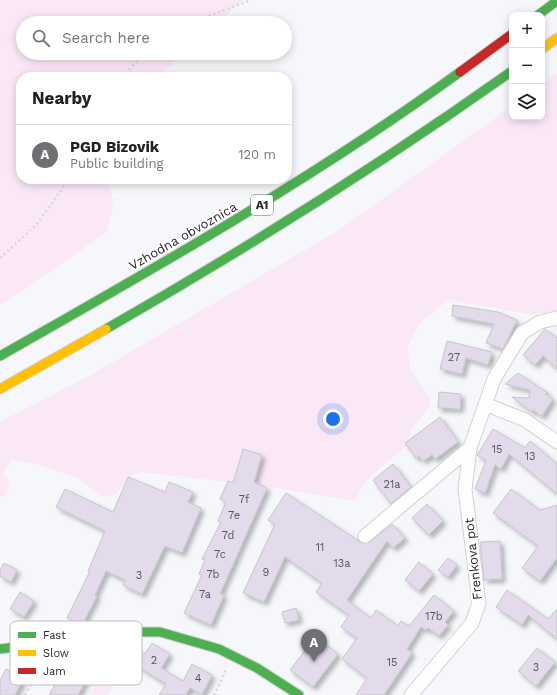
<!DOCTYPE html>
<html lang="en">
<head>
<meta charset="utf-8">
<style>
	:root { --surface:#fff; --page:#f6f6f6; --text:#202124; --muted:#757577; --line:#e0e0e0; --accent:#707074 }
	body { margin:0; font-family:"Work Sans",sans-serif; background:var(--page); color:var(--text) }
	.controls { position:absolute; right:12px; top:12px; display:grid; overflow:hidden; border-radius:8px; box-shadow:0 2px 10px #0003 }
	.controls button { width:36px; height:36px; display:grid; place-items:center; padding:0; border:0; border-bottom:1px solid var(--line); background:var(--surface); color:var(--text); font:20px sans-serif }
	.you { position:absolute; left:333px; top:419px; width:14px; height:14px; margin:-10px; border:3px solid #fff; border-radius:50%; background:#1a73e8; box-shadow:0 0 0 6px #1a73e833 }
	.badge { display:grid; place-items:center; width:26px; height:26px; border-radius:50%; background:var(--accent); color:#fff; font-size:13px; font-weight:700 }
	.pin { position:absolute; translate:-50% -33px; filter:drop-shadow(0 1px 2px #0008) }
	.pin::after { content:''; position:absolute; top:21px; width:14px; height:12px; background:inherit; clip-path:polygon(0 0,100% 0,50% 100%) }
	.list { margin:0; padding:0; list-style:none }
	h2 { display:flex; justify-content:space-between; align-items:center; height:52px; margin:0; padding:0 16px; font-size:17px }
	h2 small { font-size:13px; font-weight:400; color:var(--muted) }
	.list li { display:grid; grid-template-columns:26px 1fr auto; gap:12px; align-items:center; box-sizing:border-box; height:60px; padding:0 16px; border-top:1px solid var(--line) }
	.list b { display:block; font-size:15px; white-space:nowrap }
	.list p { margin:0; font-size:13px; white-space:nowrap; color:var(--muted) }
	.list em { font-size:13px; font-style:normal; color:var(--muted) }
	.icon { flex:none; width:22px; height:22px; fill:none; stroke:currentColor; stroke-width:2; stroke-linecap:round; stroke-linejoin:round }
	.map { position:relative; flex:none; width:557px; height:695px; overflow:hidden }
	.search { position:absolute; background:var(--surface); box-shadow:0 2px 10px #0003; left:16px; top:16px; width:276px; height:44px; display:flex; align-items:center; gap:10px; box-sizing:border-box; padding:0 14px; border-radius:22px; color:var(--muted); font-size:15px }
	.panel { position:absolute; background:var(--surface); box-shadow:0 2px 10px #0003; left:16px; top:72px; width:276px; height:112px; border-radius:16px }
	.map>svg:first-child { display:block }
</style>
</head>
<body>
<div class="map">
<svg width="557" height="695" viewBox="0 0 557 695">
	<defs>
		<filter id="shadow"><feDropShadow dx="3.5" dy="3.5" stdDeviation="2" flood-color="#0004"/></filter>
	</defs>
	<rect width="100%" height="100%" fill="#f6f7fb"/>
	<path fill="#fae8f6" d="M 0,0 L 243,0 L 218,23 L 23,23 L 23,53 L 184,53 L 158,77 L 21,77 L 21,179 L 107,179 L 114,202 L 107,232 L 9,300 L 0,304 Z
		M 557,73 L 557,315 C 549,316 542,312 534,315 L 448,300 L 420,323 L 408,346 L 410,368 L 429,397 L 430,406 L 411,430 L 407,446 L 376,471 L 364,484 L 355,501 L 272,487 L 140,472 L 128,477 L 116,495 L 102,496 L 77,478 L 32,463 L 11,460 L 3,473 L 10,483 L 6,496 L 0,497 L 0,422 L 89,376 L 339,230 L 512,106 L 512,117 L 542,117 L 542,84 Z
		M 122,639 L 140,639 L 108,695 L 89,695 Z"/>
	<path fill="#e3daeb" stroke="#c6c6c8" filter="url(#shadow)" d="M 453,305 L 498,312 L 517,320 L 503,349 L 486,343 L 494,324 L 452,316 Z
		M 545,329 L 557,338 L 557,369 L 543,356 L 535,365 L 523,355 Z
		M 447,341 L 492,352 L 488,365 L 466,358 L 462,374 L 440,369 Z
		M 518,373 L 548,393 L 545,394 L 553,399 L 542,416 L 533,410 L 532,412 L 512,397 L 529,398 L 530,390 L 505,384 Z
		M 439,392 L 461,394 L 460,409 L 438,408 Z
		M 440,417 L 458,442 L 435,459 L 432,455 L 423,461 L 419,456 L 416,458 L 405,443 Z
		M 493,429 L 525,448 L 530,441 L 557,464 L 557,494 L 509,454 L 501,469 L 495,465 L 485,493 L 475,489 L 486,460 L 477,455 Z
		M 243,449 L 262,455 L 254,482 L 267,488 L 220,594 L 224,595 L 211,625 L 184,613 L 202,575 L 199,574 L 205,560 L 202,559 L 221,522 L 218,521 L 226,502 L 220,499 L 228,481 L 233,483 Z
		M 393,464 L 411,487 L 391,504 L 373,480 Z
		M 128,477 L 165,492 L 169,482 L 193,492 L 188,502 L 201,508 L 182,553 L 165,546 L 142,594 L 123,585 L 125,580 L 106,571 L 95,595 L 97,596 L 82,625 L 67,618 L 90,571 L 88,571 L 105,531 L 56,507 L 65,489 L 113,512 Z
		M 511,489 L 540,510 L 557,505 L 557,558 L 540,581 L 522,568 L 538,546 L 493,513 Z
		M 286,493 L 362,543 L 370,542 L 392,524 L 405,538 L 393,548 L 387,541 L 347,600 L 371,618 L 376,610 L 398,626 L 401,621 L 409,626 L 434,595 L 454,611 L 445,622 L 448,625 L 439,636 L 428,628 L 426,630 L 421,627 L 407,649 L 412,653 L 384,695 L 356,695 L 367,678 L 342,659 L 357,638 L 341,627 L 349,615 L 316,592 L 322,583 L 285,557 L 264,602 L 243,593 L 275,524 L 268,520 Z
		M 427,504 L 443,521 L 429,535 L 412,518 Z
		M 500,541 L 502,579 L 484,580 L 480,542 Z
		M 448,558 L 457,565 L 448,577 L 438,570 Z
		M 419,562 L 433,574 L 419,591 L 405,580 Z
		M 4,563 L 17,570 L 11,582 L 0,576 L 0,570 Z
		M 507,590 L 548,619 L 557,609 L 557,639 L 528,615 L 522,625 L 496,607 Z
		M 20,592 L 34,601 L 24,617 L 10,609 Z
		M 296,608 L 299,620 L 285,623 L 282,612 Z
		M 315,637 L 338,654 L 313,687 L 290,670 Z
		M 152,643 L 170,654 L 161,668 L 183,681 L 192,664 L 212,675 L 202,695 L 190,688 L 186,695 L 159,695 L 166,684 L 134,664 L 130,673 L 120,667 L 132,646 L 145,654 Z
		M 537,648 L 555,662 L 536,686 L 518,671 Z
		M 73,668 L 88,677 L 78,695 L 49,695 L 61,674 L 68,678 Z
		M 6,669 L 24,678 L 15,695 L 0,695 L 0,680 Z"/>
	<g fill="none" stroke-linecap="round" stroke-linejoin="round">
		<g stroke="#d2d2d5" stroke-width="15">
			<path id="street" d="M 485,404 L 525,420 L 557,442
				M 365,536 L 470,448
				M 411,695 L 472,623 L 479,603 L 465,489 L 470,448 L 494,379 L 522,333 L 540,322 L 557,318"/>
		</g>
		<g stroke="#d2d2d5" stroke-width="11">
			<path id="fast" d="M 538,15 L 557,1
				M 106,329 C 246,249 381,164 512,71
				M 0,356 C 157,267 314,178 460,72
				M 0,649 L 125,632 L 160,632 L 219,649 L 257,668 L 299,695"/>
		</g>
		<g stroke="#d2d2d5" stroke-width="11">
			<path id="slow" d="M 542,49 L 557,38
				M 0,389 L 106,329"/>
		</g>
		<g stroke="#d2d2d5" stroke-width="11">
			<path id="jam" d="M 460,72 L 512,34"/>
		</g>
		<path stroke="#d7d7d8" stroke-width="2.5" stroke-dasharray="2 3" stroke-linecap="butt" d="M 190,23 L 251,0
			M 122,77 L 145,53
			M 0,258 L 37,224 L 69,179
			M 25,695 L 46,659
			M 214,695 L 226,670"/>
		<use href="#street" stroke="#fefefe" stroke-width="13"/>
		<use href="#fast" stroke="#4caf50" stroke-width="9"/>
		<use href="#slow" stroke="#ffc107" stroke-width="9"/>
		<use href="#jam" stroke="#c62828" stroke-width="9"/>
	</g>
	<g text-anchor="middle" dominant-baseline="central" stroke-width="3.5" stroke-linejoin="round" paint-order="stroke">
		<g font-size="11" fill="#57545b">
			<text x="454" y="357">27</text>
			<text x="497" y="449">15</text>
			<text x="530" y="456">13</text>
			<text x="392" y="484">21a</text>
			<text x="244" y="499">7f</text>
			<text x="234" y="515">7e</text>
			<text x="228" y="535">7d</text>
			<text x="320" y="547">11</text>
			<text x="220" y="554">7c</text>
			<text x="342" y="563">13a</text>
			<text x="266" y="572">9</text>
			<text x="213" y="574">7b</text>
			<text x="139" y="575">3</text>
			<text x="205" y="594">7a</text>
			<text x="434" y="616">17b</text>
			<text x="154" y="660">2</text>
			<text x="392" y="662">15</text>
			<text x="536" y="667">3</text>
			<text x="198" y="678">4</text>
		</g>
		<rect fill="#fff" stroke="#68686b" stroke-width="1" x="251" y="195" width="22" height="20" rx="3"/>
		<g font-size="12" font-weight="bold" fill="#28282b">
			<text x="262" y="205">A1</text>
		</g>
		<g font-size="13" fill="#28282b" stroke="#fff">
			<text transform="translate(183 236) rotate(-30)">Vzhodna obvoznica</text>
			<text transform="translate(473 559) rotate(-96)">Frenkova pot</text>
		</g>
	</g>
	<rect x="10" y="621" width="132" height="64" rx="6" fill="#fff" stroke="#bebebf" stroke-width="1"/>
	<rect x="18" y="632" width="18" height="6" fill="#4caf50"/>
	<rect x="18" y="650" width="18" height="6" fill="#ffc107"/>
	<rect x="18" y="668" width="18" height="6" fill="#c62828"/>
	<g font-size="11" fill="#28282b">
		<text x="43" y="639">Fast</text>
		<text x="43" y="657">Slow</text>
		<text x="43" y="675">Jam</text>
	</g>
</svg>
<div class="controls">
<button>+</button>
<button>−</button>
<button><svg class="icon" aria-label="layers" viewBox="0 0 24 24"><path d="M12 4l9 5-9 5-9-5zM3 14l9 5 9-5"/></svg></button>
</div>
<div class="you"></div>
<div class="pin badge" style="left:314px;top:662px">A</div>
<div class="search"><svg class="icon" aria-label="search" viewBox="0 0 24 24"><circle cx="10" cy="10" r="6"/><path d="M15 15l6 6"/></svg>Search here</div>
<section class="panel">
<h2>Nearby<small></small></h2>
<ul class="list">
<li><span class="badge">A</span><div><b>PGD Bizovik</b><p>Public building</p></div><em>120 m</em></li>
</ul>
</section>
</div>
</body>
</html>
